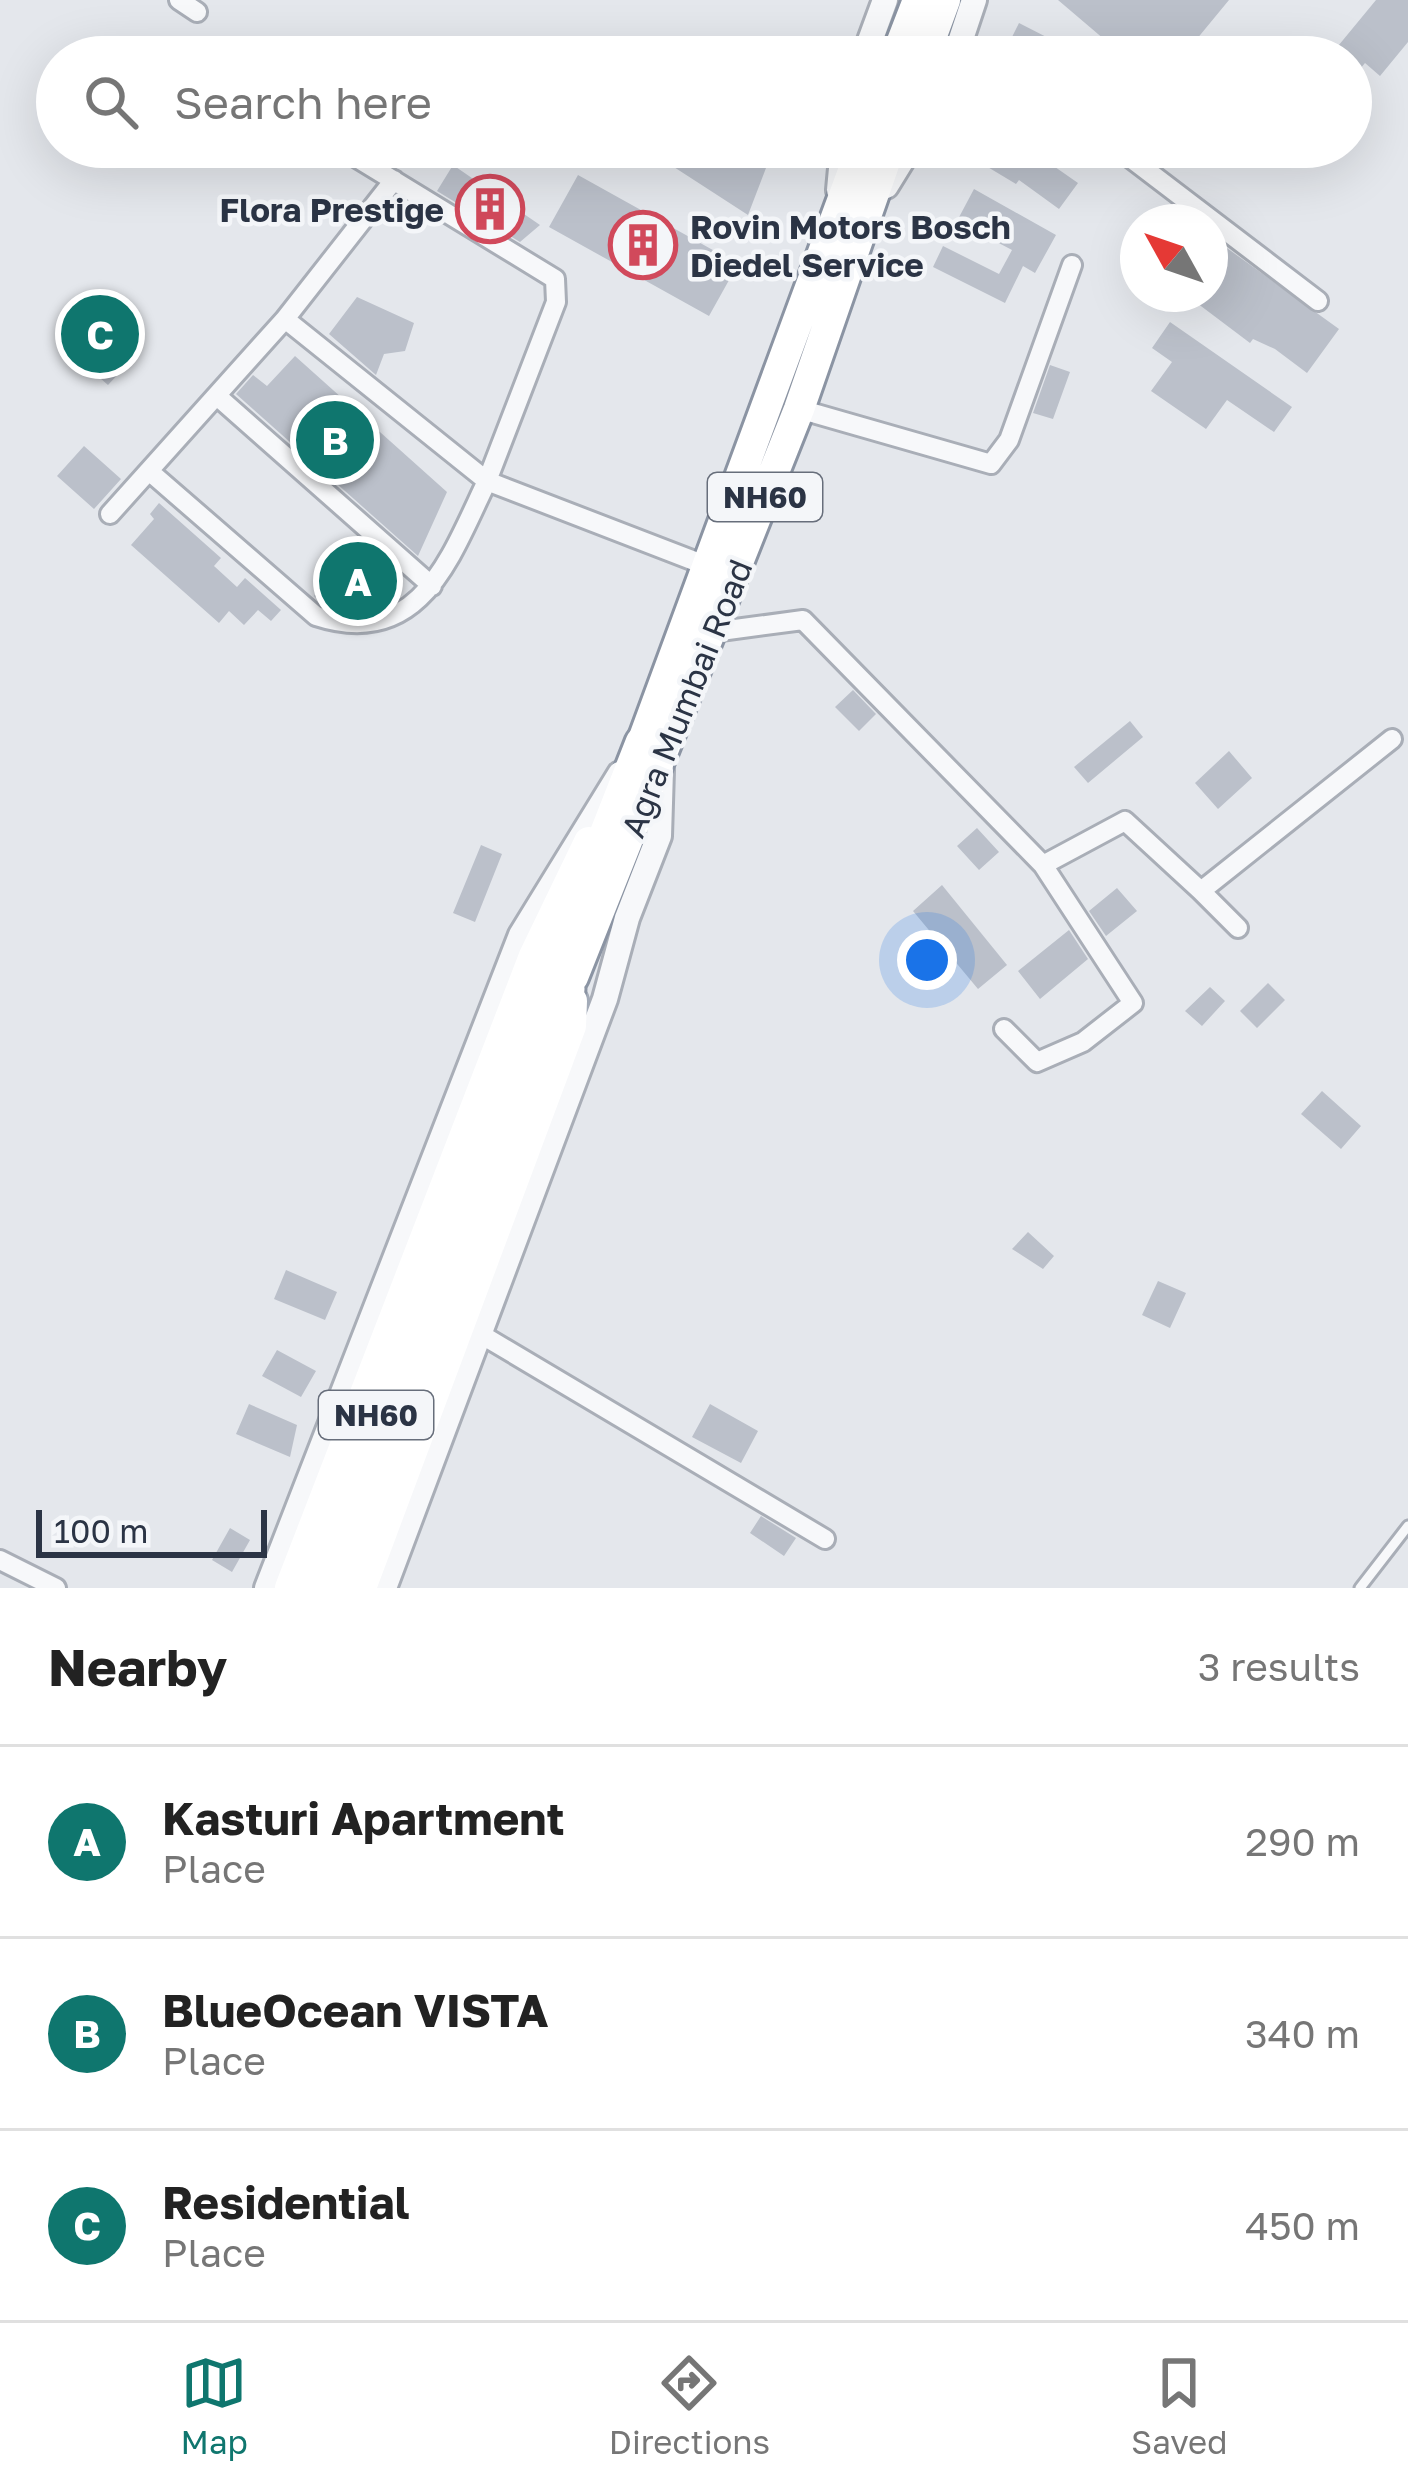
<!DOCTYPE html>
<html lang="en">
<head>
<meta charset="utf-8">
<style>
	:root { --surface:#fff; --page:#f2f2f2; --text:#222; --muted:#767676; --line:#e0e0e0; --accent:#0f766e }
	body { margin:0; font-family:"Golos Text",sans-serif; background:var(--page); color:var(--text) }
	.compass { position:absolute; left:1120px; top:204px; width:108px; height:108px; border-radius:50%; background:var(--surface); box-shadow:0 12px 48px #0002; rotate:310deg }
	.scale { position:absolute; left:36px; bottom:30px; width:231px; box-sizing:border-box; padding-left:12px; border:6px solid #2b3445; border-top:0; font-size:33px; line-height:42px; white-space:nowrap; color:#2b3445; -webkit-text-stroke:9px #f4f6f9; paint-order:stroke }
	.you { position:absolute; left:927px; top:960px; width:42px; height:42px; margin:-30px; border:9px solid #fff; border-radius:50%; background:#1a73e8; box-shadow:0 0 0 18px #1a73e833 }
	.badge { display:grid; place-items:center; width:78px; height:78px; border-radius:50%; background:var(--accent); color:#fff; font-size:39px; font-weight:700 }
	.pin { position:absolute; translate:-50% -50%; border:6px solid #fff; box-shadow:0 3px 12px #0006 }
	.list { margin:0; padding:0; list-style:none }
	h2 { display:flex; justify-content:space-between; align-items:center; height:156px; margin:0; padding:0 48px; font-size:51px }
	h2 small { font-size:39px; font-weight:400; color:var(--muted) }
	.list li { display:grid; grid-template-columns:78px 1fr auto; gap:36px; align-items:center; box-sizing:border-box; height:192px; padding:0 48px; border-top:3px solid var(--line) }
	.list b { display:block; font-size:45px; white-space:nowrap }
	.list p { margin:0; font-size:39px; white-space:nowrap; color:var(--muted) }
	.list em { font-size:39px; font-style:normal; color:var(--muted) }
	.icon { flex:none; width:66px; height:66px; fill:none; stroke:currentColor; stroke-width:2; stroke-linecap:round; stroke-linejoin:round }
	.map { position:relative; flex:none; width:1408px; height:1588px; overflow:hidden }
	.search { position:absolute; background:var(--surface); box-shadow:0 12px 48px #0002; left:36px; right:36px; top:36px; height:132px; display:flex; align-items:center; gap:30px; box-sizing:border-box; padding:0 42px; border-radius:66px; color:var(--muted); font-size:45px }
	.sheet { height:732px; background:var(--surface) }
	nav { display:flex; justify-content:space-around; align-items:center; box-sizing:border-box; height:168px; border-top:3px solid var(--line); background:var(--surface); font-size:33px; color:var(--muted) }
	nav a { display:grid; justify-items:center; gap:6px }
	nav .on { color:var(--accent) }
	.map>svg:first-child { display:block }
</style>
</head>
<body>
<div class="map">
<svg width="1408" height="1588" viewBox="0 0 1408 1588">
	<rect width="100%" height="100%" fill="#e4e7ec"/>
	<path fill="#bbc0ca" d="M 1058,0 L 1229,0 L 1182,57 L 1125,57 Z
		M 1376,0 L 1408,0 L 1408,42 L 1380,76 L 1365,63 L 1351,80 L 1351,57 L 1329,57 Z
		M 1019,23 L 1064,46 L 1058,57 L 1022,57 L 1006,49 Z
		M 643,147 L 774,147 L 748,215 Z
		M 984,147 L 1039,147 L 1035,153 L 1078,183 L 1059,209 L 1019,180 L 1016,184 L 976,160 Z
		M 453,165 L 540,225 L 520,242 L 437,191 Z
		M 578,175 L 738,264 L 709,316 L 549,227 Z
		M 974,189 L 1056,235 L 1035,273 L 1023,266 L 1005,303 L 933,267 L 943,246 L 999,274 L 1012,250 L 957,221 Z
		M 1213,238 L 1339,329 L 1307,373 L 1275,349 L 1253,339 L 1250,343 L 1185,294 L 1210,294 Z
		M 357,297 L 414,323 L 405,351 L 384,354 L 376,375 L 329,334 Z
		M 99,317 L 137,354 L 108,385 L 69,351 Z
		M 1170,322 L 1292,407 L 1274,432 L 1227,400 L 1206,429 L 1151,391 L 1172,362 L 1152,348 Z
		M 295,356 L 447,492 L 418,556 L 236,394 L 253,375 L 267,386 Z
		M 1050,365 L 1070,372 L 1053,419 L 1033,413 Z
		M 84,446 L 121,479 L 94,509 L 57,476 Z
		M 159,503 L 221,558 L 214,566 L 237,587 L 245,578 L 281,610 L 271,621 L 258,610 L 244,625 L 229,611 L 219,623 L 131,545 L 154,519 L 150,514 Z
		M 361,541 L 391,568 L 385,604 L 352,609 L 322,603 L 314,596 Z
		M 853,690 L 876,714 L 859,731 L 835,707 Z
		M 1130,721 L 1143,737 L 1088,783 L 1074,767 Z
		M 1229,751 L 1252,778 L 1218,809 L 1195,783 Z
		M 977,828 L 999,852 L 979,870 L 957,846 Z
		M 481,845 L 502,854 L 475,922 L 453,913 Z
		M 942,885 L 1007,965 L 978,989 L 913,911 Z
		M 1117,888 L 1137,911 L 1106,936 L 1089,911 Z
		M 1069,930 L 1088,959 L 1040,999 L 1018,971 Z
		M 1268,983 L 1285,1000 L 1257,1028 L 1240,1011 Z
		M 1210,987 L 1225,1001 L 1202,1026 L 1185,1011 Z
		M 1322,1091 L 1361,1126 L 1341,1149 L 1301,1114 Z
		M 1028,1232 L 1054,1256 L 1043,1269 L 1012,1249 Z
		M 286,1270 L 337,1292 L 325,1320 L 274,1299 Z
		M 1158,1281 L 1186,1293 L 1170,1328 L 1142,1315 Z
		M 277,1350 L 316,1371 L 301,1397 L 262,1376 Z
		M 249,1404 L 297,1425 L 290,1457 L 236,1434 Z
		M 710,1404 L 758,1431 L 741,1463 L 692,1437 Z
		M 761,1516 L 796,1538 L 784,1556 L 750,1533 Z
		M 230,1528 L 250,1540 L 232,1572 L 212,1560 Z"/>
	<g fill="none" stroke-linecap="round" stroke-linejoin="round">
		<g stroke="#a9aeb7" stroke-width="15">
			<path id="service" d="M 1360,1588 L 1408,1526"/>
		</g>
		<g stroke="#a9aeb7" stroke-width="24">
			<path id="minor" d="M 179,0 L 197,12
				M 339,147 L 555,279 L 556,302 L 487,481 L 710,567
				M 1116,147 L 1318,301
				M 285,319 L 394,180
				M 217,396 L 432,586
				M 799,409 L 991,464 L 1009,440 L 1072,265
				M 110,514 L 285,319 L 487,481 C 450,558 420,650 316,616 L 149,471
				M 713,632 L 803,620 L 1043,865 L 1125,821 L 1201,891 L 1392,739
				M 1201,891 L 1238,928
				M 1004,1029 L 1037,1062 L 1083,1042 L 1133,1003 L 1043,865
				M 482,1335 L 825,1539
				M 0,1560 L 56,1588"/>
		</g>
		<g stroke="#a9aeb7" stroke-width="30">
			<path id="tertiary" d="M 864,57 L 885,0
				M 955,57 L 974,0
				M 886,186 L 910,147
				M 839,190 L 843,147
				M 267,1588 L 521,935 L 620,774
				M 384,1588 L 605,999 L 627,918 L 659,836 L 661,770"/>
		</g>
		<g stroke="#a3abb8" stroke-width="36">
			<path id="primary" d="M 290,1588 L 534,956 L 589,842
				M 361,1588 L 571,1026 L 572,1001"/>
		</g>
		<g stroke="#8b94a3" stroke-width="36">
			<path id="trunk" d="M 896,57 L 918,0
				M 924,57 L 945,0
				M 642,743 L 862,147
				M 573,977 L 799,409 L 890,147"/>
		</g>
		<g stroke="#8b94a3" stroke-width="39">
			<path id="motorway" d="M 310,1588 L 642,743
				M 337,1588 L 568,989"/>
		</g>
		<use href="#service" stroke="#f7f8fa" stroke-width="9"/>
		<use href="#minor" stroke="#f7f8fa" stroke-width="18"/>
		<use href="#tertiary" stroke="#f7f8fa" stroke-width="24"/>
		<use href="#primary" stroke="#fff" stroke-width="30"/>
		<use href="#trunk" stroke="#fff" stroke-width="30"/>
		<use href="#motorway" stroke="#fff" stroke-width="33"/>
	</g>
	<defs>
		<g id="building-ring" transform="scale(3.45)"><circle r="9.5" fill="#f4f6f9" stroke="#d1495b" stroke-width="1.5"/><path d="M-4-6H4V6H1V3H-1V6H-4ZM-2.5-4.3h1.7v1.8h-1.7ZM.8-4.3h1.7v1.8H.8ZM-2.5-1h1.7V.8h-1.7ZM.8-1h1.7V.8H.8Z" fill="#d1495b"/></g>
	</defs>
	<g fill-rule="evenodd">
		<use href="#building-ring" x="490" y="209"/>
		<use href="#building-ring" x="643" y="245"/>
	</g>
	<g text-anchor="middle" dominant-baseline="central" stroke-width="9" stroke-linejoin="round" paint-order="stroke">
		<g fill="#f4f6f9" stroke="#676e7b" stroke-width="3">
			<rect x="708" y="473" width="114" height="48" rx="9"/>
			<rect x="319" y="1391" width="114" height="48" rx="9"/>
		</g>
		<g font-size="30" font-weight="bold" fill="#2b3445">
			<text x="765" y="497">NH60</text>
			<text x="376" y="1415">NH60</text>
		</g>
		<g font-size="33" font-weight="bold" fill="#2b3445" stroke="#f4f6f9" text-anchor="end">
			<text x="444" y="209">Flora Prestige</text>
			<text x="690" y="226" text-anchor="start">Rovin Motors Bosch<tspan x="690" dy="38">Diedel Service</tspan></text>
		</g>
		<g font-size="33" fill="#2b3445" stroke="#f4f6f9">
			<text transform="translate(686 698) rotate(-68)">Agra Mumbai Road</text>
		</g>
	</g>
</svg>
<svg class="compass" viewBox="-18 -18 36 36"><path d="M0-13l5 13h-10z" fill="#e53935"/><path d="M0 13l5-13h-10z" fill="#767676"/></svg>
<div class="scale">100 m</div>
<div class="you"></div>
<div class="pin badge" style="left:358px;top:581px">A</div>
<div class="pin badge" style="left:335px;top:440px">B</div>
<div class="pin badge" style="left:100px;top:334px">C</div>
<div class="search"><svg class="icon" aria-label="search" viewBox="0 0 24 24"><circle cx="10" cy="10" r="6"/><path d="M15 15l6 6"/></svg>Search here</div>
</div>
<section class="sheet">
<h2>Nearby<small>3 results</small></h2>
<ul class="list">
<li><span class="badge">A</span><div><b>Kasturi Apartment</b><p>Place</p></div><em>290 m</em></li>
<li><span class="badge">B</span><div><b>BlueOcean VISTA</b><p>Place</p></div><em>340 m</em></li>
<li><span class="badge">C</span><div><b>Residential</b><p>Place</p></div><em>450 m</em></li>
</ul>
</section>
<nav>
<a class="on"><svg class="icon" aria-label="map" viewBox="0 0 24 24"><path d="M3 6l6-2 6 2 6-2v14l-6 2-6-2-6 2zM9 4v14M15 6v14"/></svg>Map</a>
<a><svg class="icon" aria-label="directions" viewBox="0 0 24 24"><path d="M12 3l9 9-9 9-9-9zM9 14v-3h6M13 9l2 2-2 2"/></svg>Directions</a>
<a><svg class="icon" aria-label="saved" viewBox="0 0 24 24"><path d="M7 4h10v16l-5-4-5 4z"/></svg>Saved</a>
</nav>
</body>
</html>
